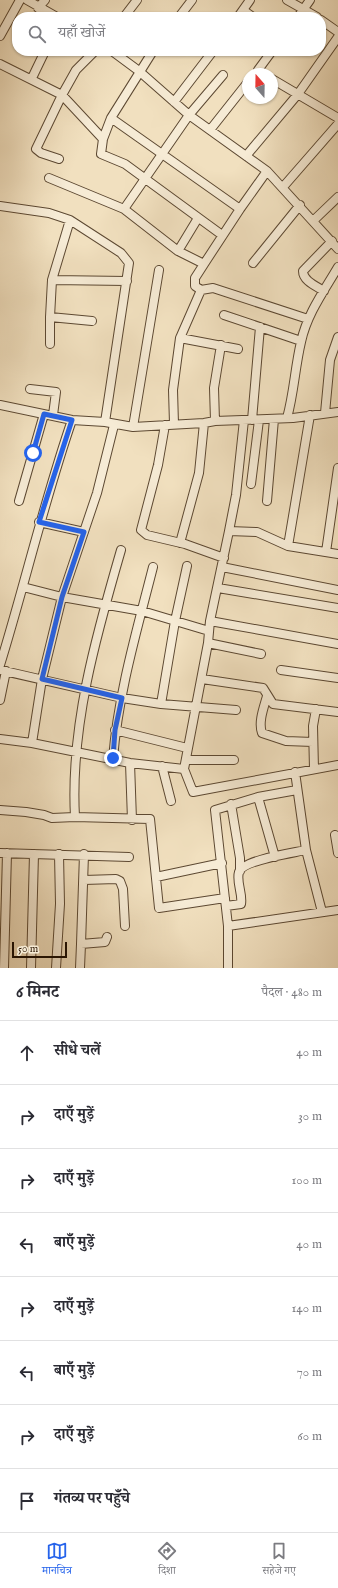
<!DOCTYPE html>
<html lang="hi">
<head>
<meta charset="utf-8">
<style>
	:root { --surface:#fff; --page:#f2f2f3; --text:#2b2b33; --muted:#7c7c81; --line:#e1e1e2; --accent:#2563eb }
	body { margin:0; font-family:"IM FELL English","Noto Serif Devanagari",serif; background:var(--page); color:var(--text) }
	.compass { position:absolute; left:242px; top:68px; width:36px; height:36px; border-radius:50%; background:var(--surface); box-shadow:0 1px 3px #0004; rotate:340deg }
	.scale { position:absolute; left:12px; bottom:10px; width:55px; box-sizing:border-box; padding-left:4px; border:2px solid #2b1603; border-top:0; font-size:11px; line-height:14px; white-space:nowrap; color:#2b1603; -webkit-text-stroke:3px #f6ebd5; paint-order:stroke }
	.stop { position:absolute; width:12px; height:12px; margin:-9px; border:3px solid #2563eb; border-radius:50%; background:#fff }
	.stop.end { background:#2563eb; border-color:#fff; box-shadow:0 1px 4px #0008 }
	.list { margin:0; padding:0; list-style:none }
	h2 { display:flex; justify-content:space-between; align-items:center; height:52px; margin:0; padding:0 16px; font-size:17px }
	h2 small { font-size:13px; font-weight:400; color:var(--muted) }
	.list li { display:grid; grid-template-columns:26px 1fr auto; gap:12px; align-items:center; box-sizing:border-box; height:64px; padding:0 16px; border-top:1px solid var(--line) }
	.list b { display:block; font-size:15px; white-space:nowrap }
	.list em { font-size:13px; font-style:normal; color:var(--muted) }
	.icon { flex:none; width:22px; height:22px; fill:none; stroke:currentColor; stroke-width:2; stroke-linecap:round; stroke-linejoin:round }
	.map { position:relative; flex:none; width:338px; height:968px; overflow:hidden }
	.search { position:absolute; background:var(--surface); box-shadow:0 1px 3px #0004; left:12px; right:12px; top:12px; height:44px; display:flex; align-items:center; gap:10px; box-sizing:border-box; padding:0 14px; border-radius:16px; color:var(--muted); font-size:15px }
	.sheet { height:564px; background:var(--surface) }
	nav { display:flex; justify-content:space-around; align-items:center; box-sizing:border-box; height:56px; border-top:1px solid var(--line); background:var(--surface); font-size:11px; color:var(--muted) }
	nav a { display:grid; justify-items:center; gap:2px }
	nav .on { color:var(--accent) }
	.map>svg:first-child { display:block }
</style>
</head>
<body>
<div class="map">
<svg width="338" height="968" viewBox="0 0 338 968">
	<rect width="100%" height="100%" fill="#f1e0bf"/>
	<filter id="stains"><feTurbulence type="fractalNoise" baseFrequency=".005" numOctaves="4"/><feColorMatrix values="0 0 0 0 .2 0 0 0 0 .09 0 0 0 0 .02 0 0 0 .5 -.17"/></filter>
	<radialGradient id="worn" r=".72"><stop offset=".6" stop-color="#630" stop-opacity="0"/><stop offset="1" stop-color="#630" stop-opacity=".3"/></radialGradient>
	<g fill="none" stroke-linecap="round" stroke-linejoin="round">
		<g stroke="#5c4832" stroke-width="10">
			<path id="minor" d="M 27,0 L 57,17
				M 287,0 L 317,17
				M 38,8 L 45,0
				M 243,10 L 253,17
				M 124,17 L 137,0
				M 179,17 L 192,0
				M 238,17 L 250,0
				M 298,17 L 310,0
				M 321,20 L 338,32
				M 0,36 L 20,0
				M 112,51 L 139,71 L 189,115 L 267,171 L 338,249
				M 153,51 L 111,118 L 240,209
				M 0,64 L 62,95 L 76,70 L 95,51
				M 258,70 L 272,51
				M 32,78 L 45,51
				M 272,79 L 338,118
				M 174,102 L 213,51
				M 111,118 L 103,139 L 101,154 L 125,164 L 222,235
				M 210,130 L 248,82
				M 246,156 L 298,94 L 338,37
				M 59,159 L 41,153 L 36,149 L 62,95 L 103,139
				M 49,178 L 124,209 L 178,251 L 204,264 L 240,209 L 267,171
				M 283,187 L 338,124
				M 0,206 L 49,213 L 70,220 L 121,253 L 129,263 L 105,422
				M 124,209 L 189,115 L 223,75
				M 70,220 L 52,280 L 50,317 L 92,321
				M 314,220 L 338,197
				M 178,251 L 198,218
				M 253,263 L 300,205
				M 204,264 L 195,278 L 195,286 L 201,290 L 213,288 L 308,319
				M 52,280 L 127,281
				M 324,291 C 316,286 303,281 303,271 L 332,241
				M 224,315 L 301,341
				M 180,338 L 238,349
				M 50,344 L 50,317
				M 30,389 L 56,392 L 53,415
				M 0,405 L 72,420 L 105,422 L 133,427 L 204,423 L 215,421 L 293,418 L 338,412
				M 325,413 L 330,360 L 338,337
				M 287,418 C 294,393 295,367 301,342 C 307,314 324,291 338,267
				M 252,420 L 260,327
				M 215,421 L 214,388 L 221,345
				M 174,424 L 173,390 L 180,338 L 201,290
				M 165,425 L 158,465 L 141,530 L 147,535 L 185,544 L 224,558
				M 133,427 L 159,270
				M 251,484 L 259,420
				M 19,501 L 44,414
				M 267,501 L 274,419
				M 39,522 L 84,532
				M 229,531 L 236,495 L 244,420
				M 180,543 L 199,473 L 204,423
				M 288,546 L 310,415
				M 326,552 L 338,468
				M 222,567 L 338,590
				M 23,587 L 62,597 L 142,611 L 209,631
				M 218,588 L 338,608
				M 210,621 L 338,644
				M 208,643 L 261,654
				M 0,665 C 25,584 44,501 72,420
				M 0,670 L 122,698 L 161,704 L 236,710
				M 281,670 L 338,678
				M 202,679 L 263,688 L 273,704 L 338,712
				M 267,696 C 264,707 258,722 262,733 L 286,741 L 313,742
				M 0,700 L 6,671
				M 161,704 L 175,621 L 187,566
				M 115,730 L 187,748
				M 0,739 L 32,743 L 130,763 L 184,769 L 208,643 L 210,621 L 229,531 L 257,532 L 288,546 L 338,554
				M 32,743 L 42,679 L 62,597 L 97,493 L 114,425
				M 113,759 C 118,694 137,630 153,567
				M 187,760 L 234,760
				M 130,763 L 132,820
				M 162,766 L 171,801
				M 184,769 L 193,792 L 338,765
				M 314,769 L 313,726 L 316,709
				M 295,772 L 306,850 L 322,912
				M 258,797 L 275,857
				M 231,804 L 240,858 L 240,871
				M 0,810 L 26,812 L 44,815 L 52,818 L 75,817 L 150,819 L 159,908 L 225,898
				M 75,817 C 70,727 96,636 121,550
				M 335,835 L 338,853
				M 0,853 L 129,857
				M 156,877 L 222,863
				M 84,880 L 116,879 L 120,881 L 123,889 L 125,926
				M 226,906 L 241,904 C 243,894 236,882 239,872 C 243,860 293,853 306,850
				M 228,926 L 338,910
				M 81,944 L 84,854
				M 4,968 L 7,853
				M 31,968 L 34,854
				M 56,968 L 60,904 L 59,854
				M 80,968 L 81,944 L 105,942 L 107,937
				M 228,968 L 228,926 L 215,810 L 258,797 L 297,790"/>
		</g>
		<use href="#minor" stroke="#f6ebd5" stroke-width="8"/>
	</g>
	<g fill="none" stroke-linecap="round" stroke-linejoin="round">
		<path stroke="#2563eb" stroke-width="5" d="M 33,453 L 44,414 L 72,420 L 39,522 L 84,532 L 62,597 L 42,679 L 122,698 L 115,730 L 113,758"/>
	</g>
	<rect width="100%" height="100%" filter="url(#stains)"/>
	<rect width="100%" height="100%" fill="url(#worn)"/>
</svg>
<svg class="compass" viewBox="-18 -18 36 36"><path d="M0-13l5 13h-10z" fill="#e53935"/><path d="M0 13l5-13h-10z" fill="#7c7c81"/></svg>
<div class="scale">50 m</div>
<div class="stop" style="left:33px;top:453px"></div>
<div class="stop end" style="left:113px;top:758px"></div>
<div class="search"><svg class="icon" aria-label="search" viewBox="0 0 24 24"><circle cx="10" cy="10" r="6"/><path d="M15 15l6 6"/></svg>यहाँ खोजें</div>
</div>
<section class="sheet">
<h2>6 मिनट<small>पैदल · 480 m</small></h2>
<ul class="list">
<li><svg class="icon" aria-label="ahead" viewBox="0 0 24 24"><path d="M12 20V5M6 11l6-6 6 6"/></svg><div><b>सीधे चलें</b></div><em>40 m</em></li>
<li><svg class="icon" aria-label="right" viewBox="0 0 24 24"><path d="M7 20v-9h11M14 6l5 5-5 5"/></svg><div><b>दाएँ मुड़ें</b></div><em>30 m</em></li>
<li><svg class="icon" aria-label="right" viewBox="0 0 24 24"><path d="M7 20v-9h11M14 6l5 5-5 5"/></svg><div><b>दाएँ मुड़ें</b></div><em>100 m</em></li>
<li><svg class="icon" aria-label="left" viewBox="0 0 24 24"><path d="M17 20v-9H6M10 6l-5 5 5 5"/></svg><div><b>बाएँ मुड़ें</b></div><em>40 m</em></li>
<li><svg class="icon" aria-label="right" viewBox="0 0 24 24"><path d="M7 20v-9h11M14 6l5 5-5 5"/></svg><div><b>दाएँ मुड़ें</b></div><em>140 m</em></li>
<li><svg class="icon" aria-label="left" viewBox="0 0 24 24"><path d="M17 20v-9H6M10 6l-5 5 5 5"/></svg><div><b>बाएँ मुड़ें</b></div><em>70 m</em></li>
<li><svg class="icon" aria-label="right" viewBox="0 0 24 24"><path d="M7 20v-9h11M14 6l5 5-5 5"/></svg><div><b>दाएँ मुड़ें</b></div><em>60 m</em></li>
<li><svg class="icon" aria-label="arrive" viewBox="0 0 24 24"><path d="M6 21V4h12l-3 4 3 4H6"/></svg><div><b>गंतव्य पर पहुँचे</b></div></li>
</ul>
</section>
<nav>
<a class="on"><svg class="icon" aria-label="map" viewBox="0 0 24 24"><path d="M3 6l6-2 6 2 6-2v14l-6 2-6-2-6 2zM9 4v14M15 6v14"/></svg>मानचित्र</a>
<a><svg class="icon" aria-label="directions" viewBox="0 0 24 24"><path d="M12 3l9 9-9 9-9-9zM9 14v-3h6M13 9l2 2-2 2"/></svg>दिशा</a>
<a><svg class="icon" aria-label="saved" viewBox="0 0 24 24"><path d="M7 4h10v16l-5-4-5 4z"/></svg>सहेजे गए</a>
</nav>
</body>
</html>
